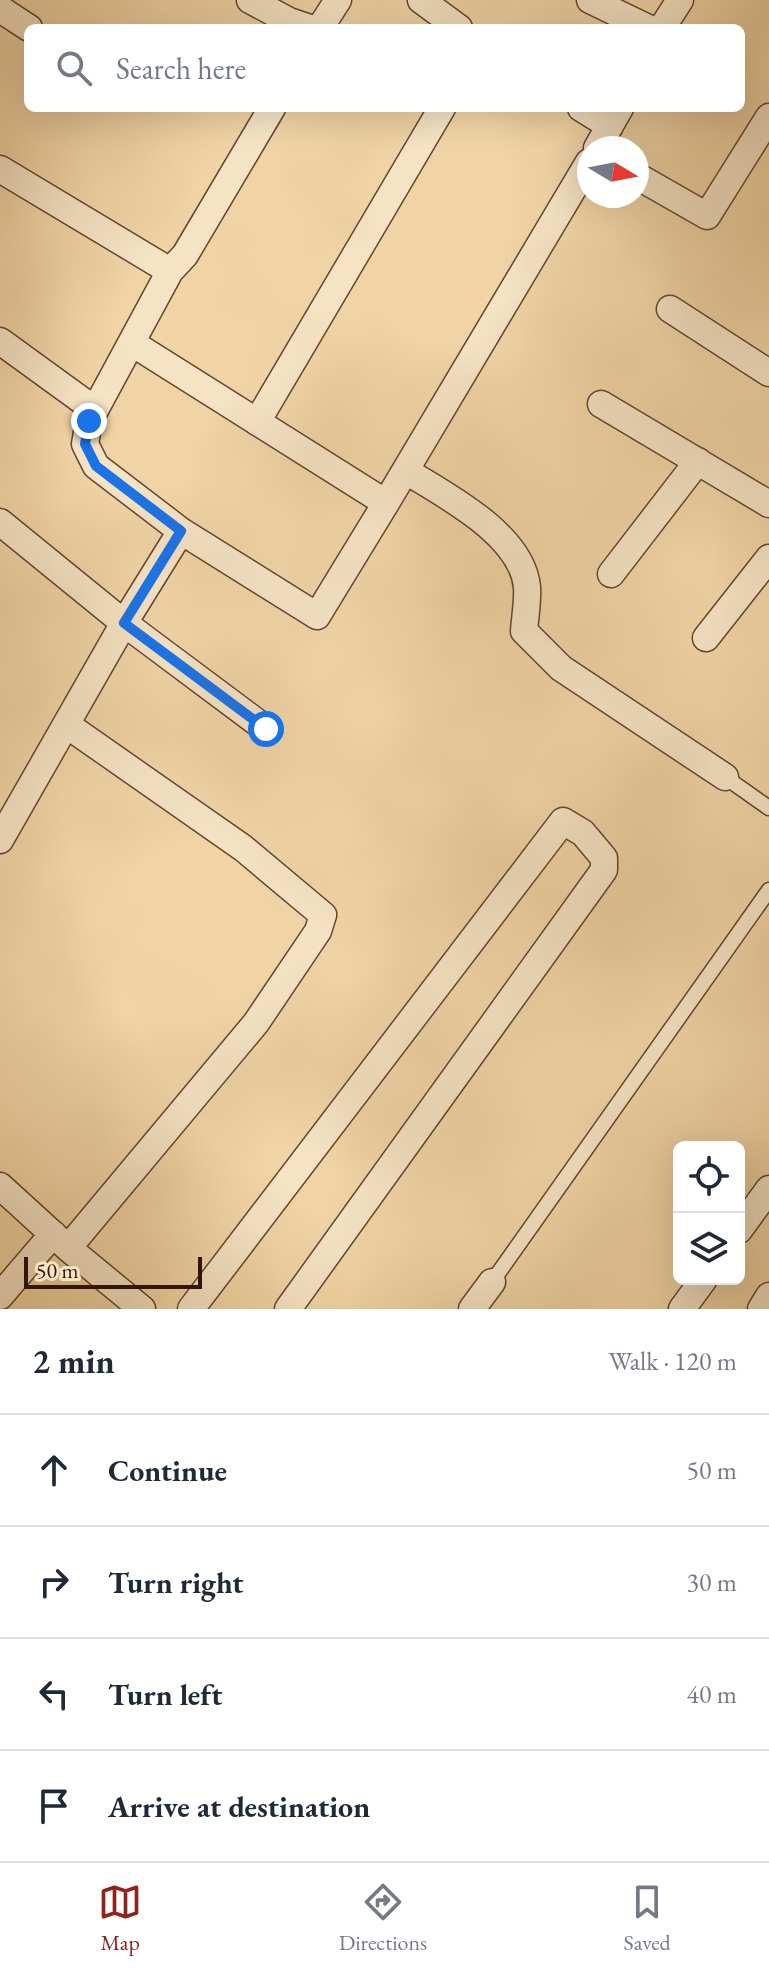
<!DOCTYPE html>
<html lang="en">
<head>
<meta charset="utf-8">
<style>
	:root { --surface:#fff; --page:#f2f2f3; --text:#1f2937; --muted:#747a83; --line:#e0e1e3; --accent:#8f2418 }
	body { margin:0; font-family:"EB Garamond",serif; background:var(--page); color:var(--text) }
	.controls { position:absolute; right:24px; bottom:24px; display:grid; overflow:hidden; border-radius:12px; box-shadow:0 8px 32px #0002 }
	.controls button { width:72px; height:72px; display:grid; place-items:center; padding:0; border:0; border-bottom:2px solid var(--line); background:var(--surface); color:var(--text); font:40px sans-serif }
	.compass { position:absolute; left:577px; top:136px; width:72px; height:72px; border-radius:50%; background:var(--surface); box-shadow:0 8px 32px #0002; rotate:100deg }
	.scale { position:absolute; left:24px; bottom:20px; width:178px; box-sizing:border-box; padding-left:8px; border:4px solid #351509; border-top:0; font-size:22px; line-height:28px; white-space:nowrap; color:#351509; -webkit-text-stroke:6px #f5e3c4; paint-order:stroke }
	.stop { position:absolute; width:24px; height:24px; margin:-18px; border:6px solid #1a73e8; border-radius:50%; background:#fff }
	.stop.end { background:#1a73e8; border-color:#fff; box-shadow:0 2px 8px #0008 }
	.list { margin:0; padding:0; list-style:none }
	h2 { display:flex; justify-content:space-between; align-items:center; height:104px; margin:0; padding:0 32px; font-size:34px }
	h2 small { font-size:26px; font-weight:400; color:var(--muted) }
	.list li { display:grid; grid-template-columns:52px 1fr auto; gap:24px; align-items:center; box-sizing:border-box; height:112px; padding:0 32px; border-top:2px solid var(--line) }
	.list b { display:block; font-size:30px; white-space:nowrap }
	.list em { font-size:26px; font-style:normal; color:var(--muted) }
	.icon { flex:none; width:44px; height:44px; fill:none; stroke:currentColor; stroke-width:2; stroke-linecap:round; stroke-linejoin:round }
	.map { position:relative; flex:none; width:769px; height:1309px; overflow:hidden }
	.search { position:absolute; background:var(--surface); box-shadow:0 8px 32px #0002; left:24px; right:24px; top:24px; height:88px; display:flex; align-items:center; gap:20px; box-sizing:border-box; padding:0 28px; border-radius:12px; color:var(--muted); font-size:30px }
	.sheet { height:552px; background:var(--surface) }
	nav { display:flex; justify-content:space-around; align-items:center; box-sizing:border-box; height:112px; border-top:2px solid var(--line); background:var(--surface); font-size:22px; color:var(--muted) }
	nav a { display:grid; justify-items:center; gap:4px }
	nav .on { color:var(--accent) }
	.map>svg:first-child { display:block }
</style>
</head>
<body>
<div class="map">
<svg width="769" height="1309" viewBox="0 0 769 1309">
	<rect width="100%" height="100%" fill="#f0d4a5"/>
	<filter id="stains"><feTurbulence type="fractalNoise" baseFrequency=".0025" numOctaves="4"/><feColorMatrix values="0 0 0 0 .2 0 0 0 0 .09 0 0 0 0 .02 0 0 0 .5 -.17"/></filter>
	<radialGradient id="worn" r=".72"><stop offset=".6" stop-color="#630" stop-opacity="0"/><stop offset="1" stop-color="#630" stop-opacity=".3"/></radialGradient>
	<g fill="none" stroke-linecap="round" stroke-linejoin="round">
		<g stroke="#644530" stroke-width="17">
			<path id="lane" d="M 725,777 L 769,808
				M 492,1282 L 769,890"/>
		</g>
		<g stroke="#644530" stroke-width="29">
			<path id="street" d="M 250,0 L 289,21 L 310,28
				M 421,0 L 459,28
				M 590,0 L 648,28
				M 0,9 L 29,28
				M 320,28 L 338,0
				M 662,28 L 680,0
				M 581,108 L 610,126
				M 597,148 L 620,108
				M 0,169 L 170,271
				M 637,176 L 707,216 L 769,117
				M 670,309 L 769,373
				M 0,341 L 95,410
				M 132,343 L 386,503 L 589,162
				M 601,404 L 769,504
				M 257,422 L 442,108
				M 406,471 C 447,496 522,535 527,587 C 528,601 525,617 524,631 L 561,668 L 725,777
				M 0,522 L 124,623 L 266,729
				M 181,531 L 317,616 L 386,503
				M 611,574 L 698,461
				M 706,638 L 769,558
				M 67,725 L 243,848 L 323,915 L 318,931 L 256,1023 L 68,1248
				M 0,840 L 124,623 L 181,531 L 96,466 L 85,444 L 89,421 L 170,271 L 185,255 L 272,108
				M 0,1186 L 68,1248 L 142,1309
				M 739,1230 L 769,1189
				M 0,1296 L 53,1234
				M 191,1309 L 563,821 L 583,833 L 604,858 L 604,870 L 288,1309
				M 472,1309 L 492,1282
				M 682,1309 L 704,1279
				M 761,1309 L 769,1296"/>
		</g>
		<use href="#lane" stroke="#f5e3c4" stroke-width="14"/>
		<use href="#street" stroke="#f5e3c4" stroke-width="26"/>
	</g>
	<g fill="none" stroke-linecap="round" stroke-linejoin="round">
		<path stroke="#1a73e8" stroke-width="10" d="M 89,421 L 85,444 L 96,466 L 181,531 L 124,623 L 266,729"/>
	</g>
	<rect width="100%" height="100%" filter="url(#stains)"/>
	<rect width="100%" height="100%" fill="url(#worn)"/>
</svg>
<div class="controls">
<button><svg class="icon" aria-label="locate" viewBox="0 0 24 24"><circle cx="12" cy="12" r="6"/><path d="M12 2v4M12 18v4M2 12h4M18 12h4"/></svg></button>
<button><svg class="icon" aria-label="layers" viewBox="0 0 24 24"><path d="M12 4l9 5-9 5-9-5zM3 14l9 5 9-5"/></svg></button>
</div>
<svg class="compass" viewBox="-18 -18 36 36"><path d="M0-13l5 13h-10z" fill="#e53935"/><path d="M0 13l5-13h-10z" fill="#747a83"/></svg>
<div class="scale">50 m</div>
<div class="stop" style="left:266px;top:729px"></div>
<div class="stop end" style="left:89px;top:421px"></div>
<div class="search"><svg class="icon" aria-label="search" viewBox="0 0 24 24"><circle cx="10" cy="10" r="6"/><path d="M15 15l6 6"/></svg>Search here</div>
</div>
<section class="sheet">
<h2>2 min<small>Walk · 120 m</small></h2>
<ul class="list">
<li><svg class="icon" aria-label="ahead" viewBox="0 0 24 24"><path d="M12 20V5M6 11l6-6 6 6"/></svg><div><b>Continue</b></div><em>50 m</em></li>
<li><svg class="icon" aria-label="right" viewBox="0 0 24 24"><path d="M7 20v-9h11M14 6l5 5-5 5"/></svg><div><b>Turn right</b></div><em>30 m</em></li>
<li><svg class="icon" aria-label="left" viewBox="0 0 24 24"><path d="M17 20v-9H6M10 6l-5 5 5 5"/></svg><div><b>Turn left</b></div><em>40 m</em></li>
<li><svg class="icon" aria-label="arrive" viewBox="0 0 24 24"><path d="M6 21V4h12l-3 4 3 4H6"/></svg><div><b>Arrive at destination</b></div></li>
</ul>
</section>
<nav>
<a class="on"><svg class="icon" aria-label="map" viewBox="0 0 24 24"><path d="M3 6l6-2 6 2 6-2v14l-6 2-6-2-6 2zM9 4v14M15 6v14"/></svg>Map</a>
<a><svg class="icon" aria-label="directions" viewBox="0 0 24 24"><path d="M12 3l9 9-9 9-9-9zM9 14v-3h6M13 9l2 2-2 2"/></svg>Directions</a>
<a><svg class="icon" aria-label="saved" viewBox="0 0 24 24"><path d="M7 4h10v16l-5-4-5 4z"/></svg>Saved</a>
</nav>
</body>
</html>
